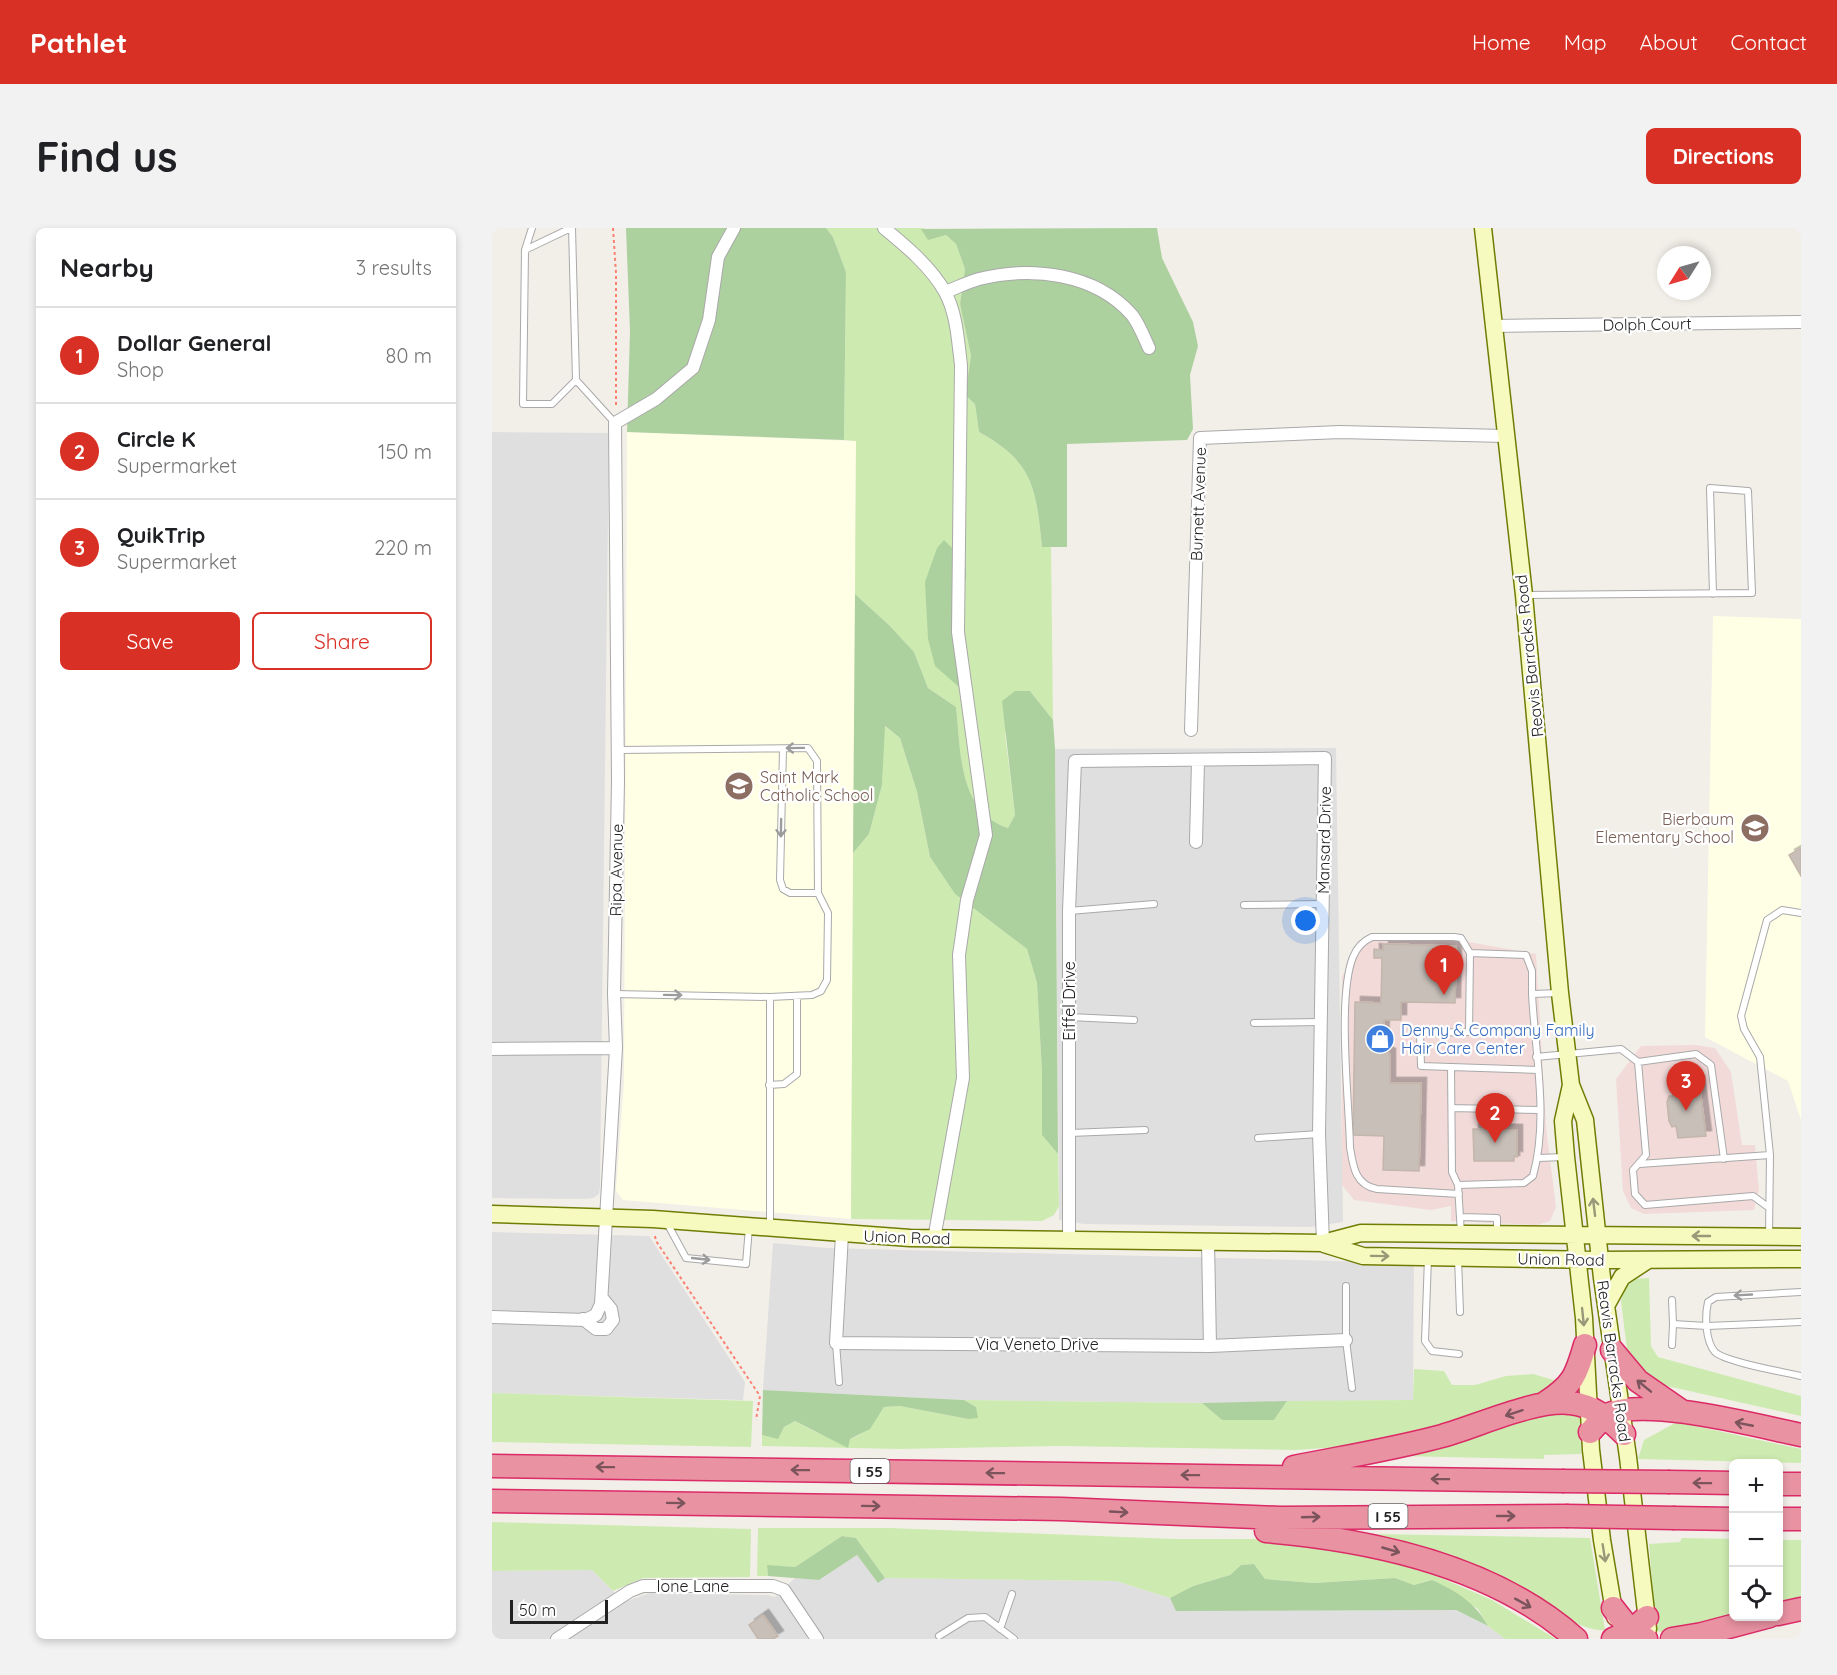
<!DOCTYPE html>
<html lang="en">
<head>
<meta charset="utf-8">
<style>
	:root { --surface:#fff; --page:#f2f2f2; --text:#202124; --muted:#757577; --line:#e0e0e0; --accent:#d93025 }
	body { margin:0; font-family:Quicksand,sans-serif; background:var(--page); color:var(--text) }
	.controls { position:absolute; right:18px; bottom:18px; display:grid; overflow:hidden; border-radius:9px; box-shadow:0 3px 9px #0003 }
	.controls button { width:54px; height:54px; display:grid; place-items:center; padding:0; border:0; border-bottom:2px solid var(--line); background:var(--surface); color:var(--text); font:30px sans-serif }
	.compass { position:absolute; left:1165px; top:18px; width:54px; height:54px; border-radius:50%; background:var(--surface); box-shadow:0 3px 9px #0003; rotate:233deg }
	.scale { position:absolute; left:18px; bottom:15px; width:98px; box-sizing:border-box; padding-left:6px; border:3px solid #222; border-top:0; font-size:16px; line-height:21px; white-space:nowrap; color:#222; -webkit-text-stroke:4px #fff; paint-order:stroke }
	.you { position:absolute; left:814px; top:693px; width:21px; height:21px; margin:-15px; border:4px solid #fff; border-radius:50%; background:#1a73e8; box-shadow:0 0 0 9px #1a73e833 }
	.badge { display:grid; place-items:center; width:39px; height:39px; border-radius:50%; background:var(--accent); color:#fff; font-size:20px; font-weight:700 }
	.pin { position:absolute; translate:-50% -50px; filter:drop-shadow(0 2px 3px #0008) }
	.pin::after { content:''; position:absolute; top:32px; width:21px; height:18px; background:inherit; clip-path:polygon(0 0,100% 0,50% 100%) }
	.list { margin:0; padding:0; list-style:none }
	h2 { display:flex; justify-content:space-between; align-items:center; height:78px; margin:0; padding:0 24px; font-size:26px }
	h2 small { font-size:20px; font-weight:400; color:var(--muted) }
	.list li { display:grid; grid-template-columns:39px 1fr auto; gap:18px; align-items:center; box-sizing:border-box; height:96px; padding:0 24px; border-top:2px solid var(--line) }
	.list b { display:block; font-size:22px; white-space:nowrap }
	.list p { margin:0; font-size:20px; white-space:nowrap; color:var(--muted) }
	.list em { font-size:20px; font-style:normal; color:var(--muted) }
	.actions { display:flex; gap:12px; padding:18px 24px }
	.actions a { flex:1; padding:14px 0; border:2px solid var(--accent); border-radius:9px; text-align:center; font-size:21px; color:var(--accent) }
	.actions .main { background:var(--accent); color:#fff }
	.icon { flex:none; width:33px; height:33px; fill:none; stroke:currentColor; stroke-width:2; stroke-linecap:round; stroke-linejoin:round }
	.map { position:relative; flex:none; width:1309px; height:1411px; overflow:hidden; border-radius:9px }
	header { display:flex; align-items:center; gap:36px; box-sizing:border-box; height:84px; padding:0 30px; background:var(--accent); color:#fff }
	header strong { font-size:28px }
	nav { display:flex; gap:33px; margin-inline-start:auto; font-size:21px }
	.intro { display:flex; align-items:center; justify-content:space-between; box-sizing:border-box; height:144px; padding:0 36px }
	h1 { margin:0; font-size:42px }
	.button { padding:15px 27px; border-radius:9px; background:var(--accent); color:#fff; font-size:21px; font-weight:700 }
	main { display:flex; gap:36px; padding:0 36px }
	aside { flex:1; background:var(--surface); border-radius:9px; box-shadow:0 3px 9px #0003 }
	.map>svg:first-child { display:block }
</style>
</head>
<body>
<header>
<strong>Pathlet</strong>
<nav><a>Home</a><a>Map</a><a>About</a><a>Contact</a></nav>
</header>
<div class="intro"><h1>Find us</h1><a class="button">Directions</a></div>
<main>
<aside>
<h2>Nearby<small>3 results</small></h2>
<ul class="list">
<li><span class="badge">1</span><div><b>Dollar General</b><p>Shop</p></div><em>80 m</em></li>
<li><span class="badge">2</span><div><b>Circle K</b><p>Supermarket</p></div><em>150 m</em></li>
<li><span class="badge">3</span><div><b>QuikTrip</b><p>Supermarket</p></div><em>220 m</em></li>
</ul>
<div class="actions"><a class="main">Save</a><a>Share</a></div>
</aside>
<div class="map">
<svg width="1309" height="1411" viewBox="0 0 1309 1411">
	<defs>
		<filter id="shadow"><feDropShadow dx="5.5" dy="-5.5" stdDeviation="0" flood-color="#0004"/></filter>
	</defs>
	<rect width="100%" height="100%" fill="#f2efe9"/>
	<path fill="#e0dfdf" d="M 0,204 L 117,205 L 108,958 L 107,966 L 101,970 L 93,971 L 0,970 Z
		M 844,520 L 851,994 L 817,999 L 592,996 L 567,992 L 563,521 Z
		M 0,1004 L 157,1008 L 253,1154 L 251,1172 L 0,1165 Z
		M 281,1015 L 335,1020 L 922,1035 L 921,1172 L 710,1175 L 472,1172 L 271,1162 Z
		M 365,1327 L 386,1354 L 393,1350 L 624,1353 L 678,1370 L 685,1383 L 964,1382 L 996,1398 L 1013,1411 L 0,1411 L 0,1343 L 100,1342 L 132,1374 L 158,1365 L 276,1367 L 283,1369 L 303,1350 L 327,1352 Z"/>
	<path fill="#f2dad9" d="M 877,712 L 971,713 L 1044,726 L 1054,899 L 1064,979 L 1058,993 L 1045,997 L 959,993 L 959,978 L 939,982 L 862,972 L 850,957 L 850,749 L 862,725 Z
		M 1203,817 L 1223,820 L 1239,844 L 1250,917 L 1263,917 L 1267,962 L 1262,982 L 1152,986 L 1139,980 L 1131,963 L 1124,851 L 1149,818 Z"/>
	<path fill="#ffffe5" d="M 135,204 L 364,213 L 359,991 L 131,972 L 124,963 L 132,854 Z
		M 1221,388 L 1309,391 L 1309,892 L 1296,853 L 1213,809 Z"/>
	<path fill="#cdebb0" d="M 334,0 L 430,0 L 454,7 L 464,16 L 473,41 L 468,76 L 479,128 L 473,167 L 483,176 L 487,204 C 542,234 544,261 550,319 L 559,319 L 561,492 L 538,463 L 513,506 L 523,587 L 516,600 C 466,584 469,522 464,479 L 436,460 L 422,424 L 398,398 L 363,366 L 364,213 L 352,212 L 354,44 L 341,9 Z
		M 392,498 L 408,510 L 425,564 L 438,629 L 463,666 L 535,721 L 545,755 L 550,844 L 550,907 L 566,926 L 567,978 L 562,987 L 550,993 L 359,991 L 361,625 L 377,606 L 390,557 Z
		M 1157,1050 L 1159,1118 L 1166,1129 L 1309,1168 L 1309,1188 L 1166,1156 L 1139,1134 L 1135,1121 L 1129,1073 L 1131,1063 L 1142,1051 Z
		M 922,1141 L 952,1143 L 960,1157 L 983,1157 L 1014,1148 L 1041,1146 L 1068,1154 L 1047,1166 L 924,1205 L 849,1219 L 802,1222 L 570,1218 L 407,1221 L 270,1218 L 270,1207 L 286,1210 L 292,1199 L 303,1193 C 345,1216 364,1224 392,1179 L 408,1178 L 476,1191 L 484,1179 L 472,1172 L 710,1175 L 730,1192 L 782,1192 L 795,1173 L 921,1172 Z
		M 0,1165 L 261,1173 L 259,1219 L 0,1214 Z
		M 1066,1182 L 1084,1185 L 1088,1190 L 1089,1226 L 1052,1227 L 1052,1231 L 906,1228 Z
		M 1185,1194 L 1309,1221 L 1309,1235 L 1146,1231 L 1152,1212 Z
		M 0,1294 L 259,1301 L 258,1349 L 151,1350 L 121,1363 L 100,1342 L 0,1343 Z
		M 266,1300 L 398,1300 L 683,1311 L 790,1311 L 829,1317 L 924,1339 L 1000,1372 L 1064,1411 L 1013,1411 L 996,1398 L 986,1381 L 940,1352 L 922,1357 L 903,1350 L 822,1355 L 773,1351 L 762,1336 L 749,1337 L 738,1347 L 701,1358 L 678,1370 L 624,1353 L 393,1350 L 364,1310 L 350,1308 L 303,1339 L 275,1338 L 276,1348 L 265,1348 Z
		M 883,1306 L 1098,1310 L 1113,1402 C 1085,1405 1031,1362 1003,1348 C 966,1330 926,1316 886,1309 Z
		M 1190,1310 L 1241,1311 L 1242,1388 L 1178,1405 L 1164,1403 L 1157,1316 L 1188,1314 Z
		M 1287,1312 L 1309,1312 L 1309,1372 L 1287,1378 Z"/>
	<path fill="#add19e" d="M 134,0 L 334,0 L 341,9 L 354,44 L 352,212 L 135,204 L 138,103 Z
		M 665,0 L 670,30 L 701,94 L 706,118 L 698,147 L 701,201 L 695,212 L 575,216 L 575,319 L 550,319 C 544,261 542,234 487,204 L 483,176 L 473,167 L 479,128 L 468,76 L 473,41 L 464,16 L 454,7 L 436,12 L 429,1 Z
		M 452,312 C 460,320 468,326 473,337 C 477,348 470,363 470,375 C 470,401 479,435 467,459 L 443,438 L 436,411 L 433,354 L 445,320 Z
		M 363,366 L 398,398 L 422,424 L 436,460 L 464,479 C 469,522 466,584 516,600 L 523,587 L 510,473 L 523,463 L 538,463 L 561,492 L 563,521 L 566,926 L 550,907 L 550,844 L 545,755 L 535,721 L 463,666 L 438,629 L 425,564 L 408,510 L 393,498 L 390,557 L 377,606 L 361,625 Z
		M 271,1162 L 472,1172 L 484,1179 L 486,1190 L 476,1191 L 408,1178 L 392,1179 L 378,1201 L 358,1211 L 356,1220 L 303,1193 L 292,1199 L 286,1211 L 270,1207 Z
		M 795,1173 L 782,1192 L 730,1192 L 710,1175 Z
		M 350,1308 L 364,1310 L 393,1350 L 386,1355 L 365,1327 L 327,1352 L 276,1348 L 275,1337 L 303,1339 Z
		M 762,1336 L 773,1351 L 822,1355 L 903,1350 L 922,1357 L 940,1352 C 964,1363 983,1374 996,1398 L 964,1382 L 684,1383 L 678,1370 L 701,1358 L 738,1347 L 749,1337 Z"/>
	<path fill="#c7bfb8" stroke="#c4b6ab" stroke-width="1.5" filter="url(#shadow)" d="M 1309,620 L 1309,648 L 1297,627 Z
		M 891,716 L 964,718 L 963,775 L 909,774 L 909,792 L 892,792 L 891,823 L 898,826 L 898,855 L 929,855 L 927,943 L 891,942 L 892,908 L 861,907 L 863,774 L 889,775 L 890,730 L 882,730 L 882,721 L 891,722 Z
		M 1207,853 L 1214,908 L 1186,910 L 1184,898 L 1180,899 L 1177,893 L 1175,874 L 1177,868 L 1181,868 L 1180,856 Z
		M 981,901 L 1025,902 L 1025,929 L 1022,928 L 1022,933 L 982,933 Z
		M 271,1387 L 286,1408 L 281,1411 L 266,1411 L 257,1397 Z"/>
	<g fill="none" stroke-linecap="round" stroke-linejoin="round">
		<g stroke="#a9a9a9" stroke-width="8">
			<path id="lane" d="M 79,0 L 33,22 L 31,176 L 60,176 L 84,152
				M 80,0 L 84,152 L 123,195
				M 33,22 L 40,0
				M 1033,367 C 1108,367 1184,366 1260,365 L 1256,263 L 1218,260 L 1221,366
				M 126,522 L 316,520 L 325,533 L 326,665 L 298,665 L 291,661 L 288,652 L 291,521
				M 752,677 L 831,676
				M 577,683 L 662,676
				M 122,766 L 278,769
				M 577,789 L 642,792
				M 762,795 L 829,794
				M 977,804 L 1042,803
				M 1044,829 L 1129,821 L 1146,834 L 1154,927 L 1141,942 L 1143,966 L 1153,977 L 1261,968 L 1276,979
				M 1146,834 L 1204,826 L 1219,837 L 1232,931
				M 959,839 L 929,838 L 928,805 L 977,804 L 978,725 L 1034,727 L 1040,743 L 1040,766
				M 277,857 L 292,856 L 305,846 L 305,768
				M 960,880 L 1048,882
				M 578,905 L 653,902
				M 766,910 L 827,906
				M 1046,930 L 1072,929
				M 1147,936 L 1278,927
				M 966,957 L 1032,955 L 1041,948 C 1057,890 1043,825 1040,766 L 1068,765
				M 967,966 L 885,961 C 863,957 861,938 858,919 C 857,872 845,769 861,729 C 865,719 871,713 880,709 L 962,709 L 969,710 L 978,725
				M 968,989 L 1005,990 L 1005,1004
				M 175,995 L 194,1030 L 254,1036 L 257,999
				M 278,997 L 278,769 L 320,767 L 329,763 L 335,752 L 336,685 L 326,665
				M 969,1006 L 966,957 L 960,944 L 959,839 L 1046,842
				M 1277,1008 L 1278,927 L 1268,829 L 1252,801 L 1249,788 L 1275,692 L 1290,682 L 1309,685
				M 936,1030 L 933,1113 L 940,1123 L 967,1126
				M 966,1030 L 968,1084
				M 854,1058 L 854,1112 L 860,1160
				M 1309,1064 L 1224,1069 L 1216,1074 C 1213,1087 1213,1113 1223,1124 C 1233,1134 1292,1144 1309,1148
				M 1180,1072 L 1181,1096
				M 344,1115 L 347,1154
				M 1180,1117 L 1181,1096 L 1215,1098 L 1309,1094
				M 508,1401 L 520,1366
				M 447,1408 L 476,1390 L 493,1389 L 522,1411"/>
		</g>
		<g stroke="#a9a9a9" stroke-width="14">
			<path id="street" d="M 392,0 C 414,18 439,39 453,64 C 465,86 466,114 469,137 L 466,404 L 494,607 L 475,672 L 467,727 L 471,850 L 442,1011
				M 453,64 C 464,60 476,54 487,51 C 540,38 603,45 640,87 C 647,96 652,109 657,120
				M 1000,98 L 1309,94
				M 699,502 L 708,210 L 848,204 L 1013,208
				M 704,614 L 706,533
				M 0,821 L 124,820
				M 350,1006 L 344,1115 L 718,1118 L 854,1112
				M 577,1013 L 577,683 L 583,533 L 833,530 L 827,906 L 831,1015
				M 716,1014 L 718,1118
				M 0,1089 L 93,1092 L 104,1087 L 109,1076 L 124,820 L 122,766 L 126,553 L 123,195 L 164,171 L 201,140 L 217,92 L 226,29 L 242,0
				M 91,1091 L 104,1101 L 114,1101 L 121,1092 L 119,1081 L 110,1070
				M 65,1411 L 138,1363 L 151,1358 L 281,1358 L 292,1362 L 325,1411"/>
		</g>
		<g stroke="#707d05" stroke-width="19">
			<path id="secondary" d="M 991,0 L 1032,367 L 1068,765 L 1079,857 L 1093,892 L 1110,1050 L 1136,1229 L 1156,1401
				M 1079,857 L 1071,893 L 1074,929 L 1092,1090 L 1099,1222 L 1110,1312 L 1123,1389
				M 0,986 L 161,991 L 418,1010 L 831,1015 L 869,1005 L 1309,1009
				M 832,1016 L 871,1028 L 1108,1032 L 1309,1031
				M 1114,1078 L 1130,1049 L 1156,1032"/>
		</g>
		<g stroke="#dc2a67" stroke-width="25">
			<path id="highway" d="M 1120,1122 L 1146,1153 L 1188,1182
				M 1053,1175 C 1081,1157 1084,1148 1093,1117
				M 1098,1204 C 1103,1199 1109,1191 1115,1187 C 1153,1168 1265,1198 1309,1207
				M 0,1238 L 1070,1253
				M 802,1239 C 852,1229 902,1221 950,1208 C 986,1198 1043,1171 1078,1175 C 1101,1177 1116,1190 1132,1206
				M 1178,1254 L 1242,1255
				M 1286,1256 L 1309,1256
				M 0,1273 L 569,1281 L 788,1290 L 1074,1288
				M 1183,1290 L 1242,1291
				M 1286,1291 L 1309,1291
				M 774,1303 C 881,1312 1002,1338 1084,1411
				M 1121,1380 L 1139,1403 L 1154,1411
				M 1286,1386 L 1309,1381
				M 1121,1411 L 1139,1403 L 1155,1389
				M 1180,1411 L 1210,1406
				M 1202,1411 L 1210,1406 L 1278,1388"/>
		</g>
		<path stroke="#fa8072" stroke-width="2" stroke-dasharray="3 3" stroke-linecap="butt" d="M 121,0 L 124,45 L 124,180
			M 163,1008 L 164,1013 L 268,1168 L 264,1192"/>
		<use href="#lane" stroke="#fff" stroke-width="6"/>
		<use href="#street" stroke="#fff" stroke-width="12"/>
		<use href="#secondary" stroke="#f7fabf" stroke-width="16"/>
		<use href="#highway" stroke="#e892a2" stroke-width="22"/>
		<g stroke="#dc2a67" stroke-width="25" stroke-linecap="butt">
			<path id="highway-bridge" d="M 1070,1253 L 1178,1254
				M 1074,1288 L 1183,1290"/>
		</g>
		<use href="#highway-bridge" stroke="#e892a2" stroke-width="22"/>
	</g>
	<defs><path id="oneway-shaft" d="M-6 0H5M1.5-3L5.5 0L1.5 3" fill="none" stroke-width="1.6" stroke-linecap="round" stroke-linejoin="round" transform="scale(1.5)"/></defs>
	<g stroke="#9c9c9c">
		<use href="#oneway-shaft" transform="translate(303 520) rotate(179)"/>
		<use href="#oneway-shaft" transform="translate(289 600) rotate(91)"/>
		<use href="#oneway-shaft" transform="translate(181 767) rotate(1)"/>
		<use href="#oneway-shaft" transform="translate(209 1031) rotate(6)"/>
		<use href="#oneway-shaft" transform="translate(1251 1067) rotate(177)"/>
	</g>
	<g stroke="#979978">
		<use href="#oneway-shaft" transform="translate(1102 979) rotate(-97)"/>
		<use href="#oneway-shaft" transform="translate(1209 1008) rotate(-180)"/>
		<use href="#oneway-shaft" transform="translate(888 1028) rotate(1)"/>
		<use href="#oneway-shaft" transform="translate(1091 1089) rotate(84)"/>
		<use href="#oneway-shaft" transform="translate(1112 1325) rotate(81)"/>
	</g>
	<g stroke="#7b545c">
		<use href="#oneway-shaft" transform="translate(1152 1158) rotate(-141)"/>
		<use href="#oneway-shaft" transform="translate(1022 1185) rotate(162)"/>
		<use href="#oneway-shaft" transform="translate(1252 1196) rotate(-169)"/>
		<use href="#oneway-shaft" transform="translate(113 1239) rotate(-179)"/>
		<use href="#oneway-shaft" transform="translate(308 1242) rotate(-179)"/>
		<use href="#oneway-shaft" transform="translate(503 1245) rotate(-179)"/>
		<use href="#oneway-shaft" transform="translate(698 1247) rotate(-179)"/>
		<use href="#oneway-shaft" transform="translate(948 1251) rotate(-179)"/>
		<use href="#oneway-shaft" transform="translate(1210 1255) rotate(-179)"/>
		<use href="#oneway-shaft" transform="translate(184 1275) rotate(1)"/>
		<use href="#oneway-shaft" transform="translate(379 1278) rotate(1)"/>
		<use href="#oneway-shaft" transform="translate(627 1284) rotate(3)"/>
		<use href="#oneway-shaft" transform="translate(1014 1288)"/>
		<use href="#oneway-shaft" transform="translate(819 1289) rotate(-2)"/>
		<use href="#oneway-shaft" transform="translate(899 1322) rotate(16)"/>
		<use href="#oneway-shaft" transform="translate(1031 1375) rotate(29)"/>
	</g>
	<defs>
		<g id="school-disc" transform="scale(1.5)"><circle r="9.5" fill="#8d6e63" stroke="#fff"/><path d="M0-5L7-2L0 1L-7-2ZM-4 1L0 2.5L4 1V4Q0 6-4 4Z" fill="#fff"/></g>
		<g id="shop-disc" transform="scale(1.5)"><circle r="9.5" fill="#3f7fe0" stroke="#fff"/><path d="M-5-2.5h2.3a2.7 3.5 0 0 1 5.4 0H5L5.5 6h-11ZM-1.5-2.5h3a1.5 2.3 0 0 0-3 0Z" fill="#fff"/></g>
	</defs>
	<g fill-rule="evenodd">
		<use href="#school-disc" x="247" y="558"/>
		<use href="#school-disc" x="1263" y="600"/>
		<use href="#shop-disc" x="888" y="811"/>
	</g>
	<g text-anchor="middle" dominant-baseline="central" stroke-width="4.5" stroke-linejoin="round" paint-order="stroke">
		<g fill="#fff" stroke="#646464" stroke-width="1.5">
			<rect x="358.5" y="1231" width="39" height="24" rx="4.5"/>
			<rect x="876.5" y="1276" width="39" height="24" rx="4.5"/>
		</g>
		<g font-size="15" font-weight="bold" fill="#222">
			<text x="378" y="1243">I 55</text>
			<text x="896" y="1288">I 55</text>
		</g>
		<g font-size="16" fill="#222" stroke="#fff">
			<text transform="translate(1155 96) rotate(-1)">Dolph Court</text>
			<text transform="translate(706 276) rotate(-88)">Burnett Avenue</text>
			<text transform="translate(1037 428) rotate(-96)">Reavis Barracks Road</text>
			<text transform="translate(832 612) rotate(-89)">Mansard Drive</text>
			<text transform="translate(124 642) rotate(-89)">Ripa Avenue</text>
			<text transform="translate(577 773) rotate(-90)">Eiffel Drive</text>
			<text transform="translate(415 1009) rotate(2)">Union Road</text>
			<text transform="translate(1069 1031) rotate(1)">Union Road</text>
			<text x="545" y="1116">Via Veneto Drive</text>
			<text transform="translate(1122 1133) rotate(82)">Reavis Barracks Road</text>
			<text x="201" y="1358">Ione Lane</text>
		</g>
		<g font-size="16" fill="#785e54" stroke="#fff" text-anchor="start">
			<text x="268" y="549">Saint Mark<tspan x="268" dy="18">Catholic School</tspan></text>
			<text x="1242" y="591" text-anchor="end">Bierbaum<tspan x="1242" dy="18">Elementary School</tspan></text>
		</g>
		<g font-size="16" fill="#366cbe" stroke="#fff" text-anchor="start">
			<text x="909" y="802">Denny &amp; Company Family<tspan x="909" dy="18">Hair Care Center</tspan></text>
		</g>
	</g>
</svg>
<div class="controls">
<button>+</button>
<button>−</button>
<button><svg class="icon" aria-label="locate" viewBox="0 0 24 24"><circle cx="12" cy="12" r="6"/><path d="M12 2v4M12 18v4M2 12h4M18 12h4"/></svg></button>
</div>
<svg class="compass" viewBox="-18 -18 36 36"><path d="M0-13l5 13h-10z" fill="#e53935"/><path d="M0 13l5-13h-10z" fill="#757577"/></svg>
<div class="scale">50 m</div>
<div class="you"></div>
<div class="pin badge" style="left:952px;top:767px">1</div>
<div class="pin badge" style="left:1003px;top:915px">2</div>
<div class="pin badge" style="left:1194px;top:883px">3</div>
</div>
</main>
</body>
</html>
